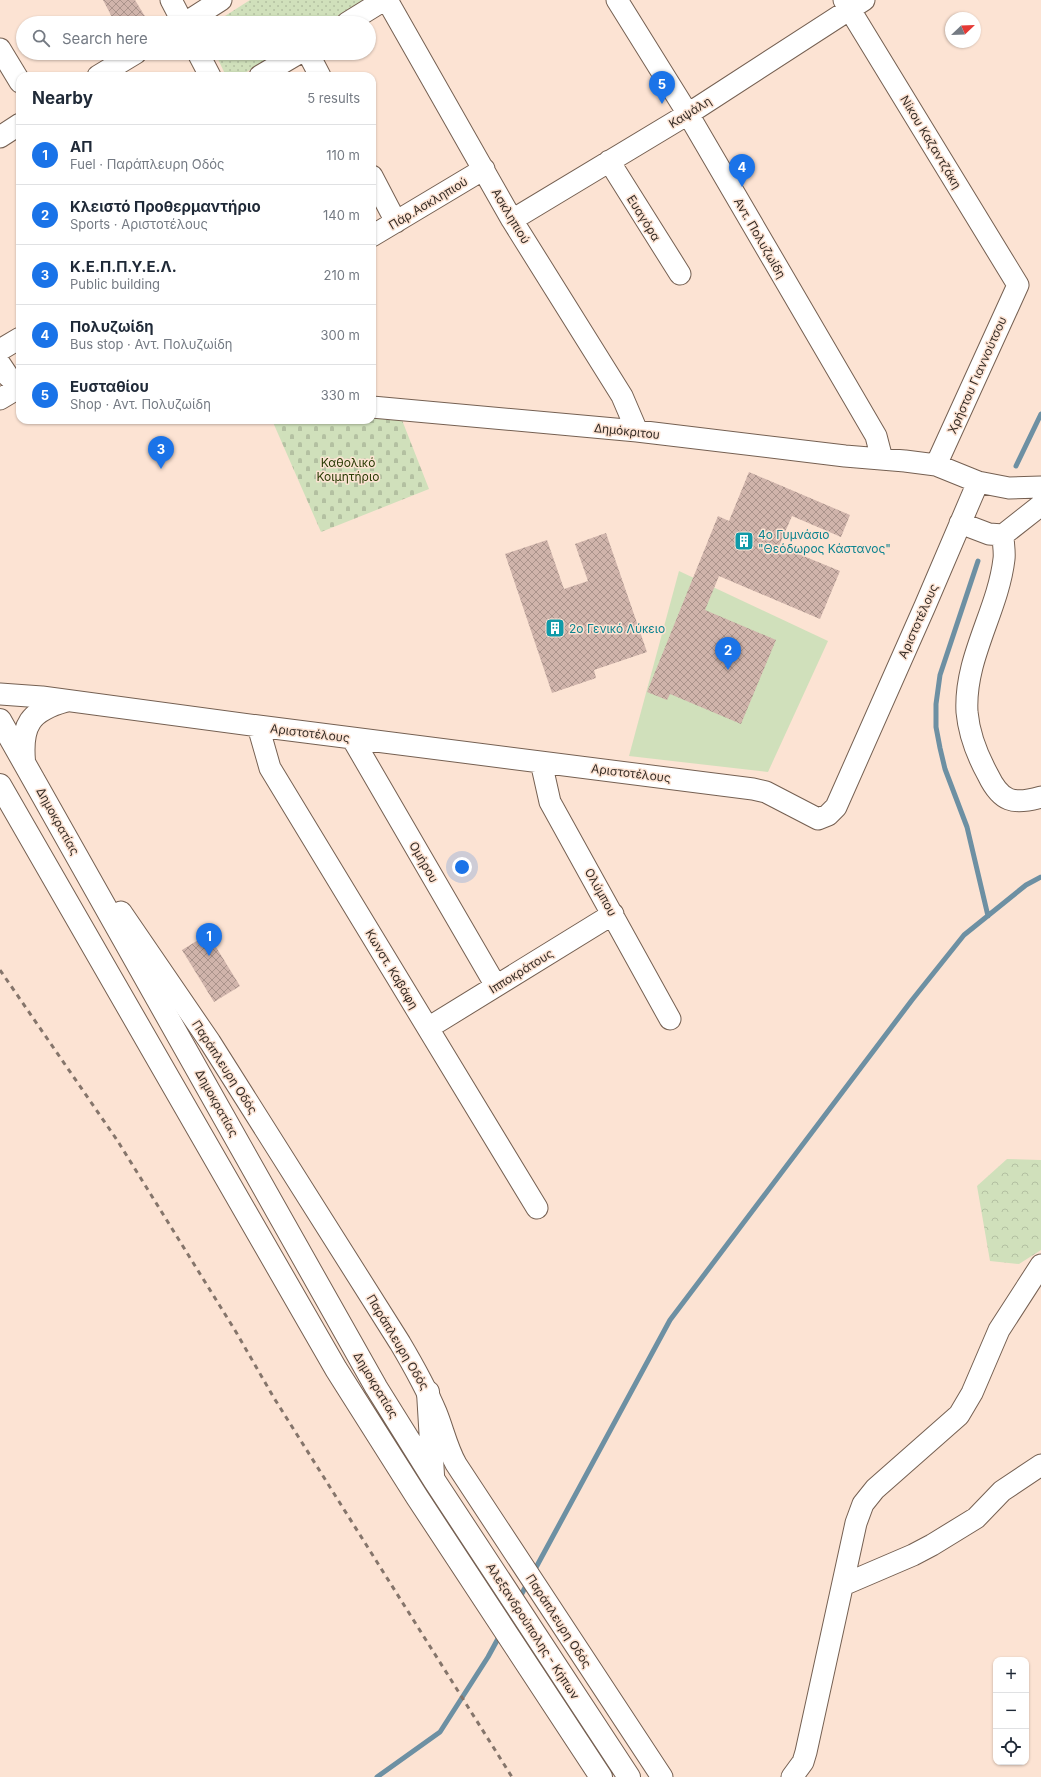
<!DOCTYPE html>
<html lang="en">
<head>
<meta charset="utf-8">
<style>
	:root { --surface:#fff; --page:#f2f2f3; --text:#1f2937; --muted:#747a83; --line:#e0e1e3; --accent:#1a73e8 }
	body { margin:0; font-family:Inter,sans-serif; background:var(--page); color:var(--text) }
	.controls { position:absolute; right:12px; bottom:12px; display:grid; overflow:hidden; border-radius:8px; box-shadow:0 1px 3px #0004 }
	.controls button { width:36px; height:36px; display:grid; place-items:center; padding:0; border:0; border-bottom:1px solid var(--line); background:var(--surface); color:var(--text); font:20px sans-serif }
	.compass { position:absolute; left:945px; top:12px; width:36px; height:36px; border-radius:50%; background:var(--surface); box-shadow:0 1px 3px #0004; rotate:67deg }
	.you { position:absolute; left:462px; top:867px; width:14px; height:14px; margin:-10px; border:3px solid #fff; border-radius:50%; background:#1a73e8; box-shadow:0 0 0 6px #1a73e833 }
	.badge { display:grid; place-items:center; width:26px; height:26px; border-radius:50%; background:var(--accent); color:#fff; font-size:13px; font-weight:700 }
	.pin { position:absolute; translate:-50% -33px; filter:drop-shadow(0 1px 2px #0008) }
	.pin::after { content:''; position:absolute; top:21px; width:14px; height:12px; background:inherit; clip-path:polygon(0 0,100% 0,50% 100%) }
	.list { margin:0; padding:0; list-style:none }
	h2 { display:flex; justify-content:space-between; align-items:center; height:52px; margin:0; padding:0 16px; font-size:17px }
	h2 small { font-size:13px; font-weight:400; color:var(--muted) }
	.list li { display:grid; grid-template-columns:26px 1fr auto; gap:12px; align-items:center; box-sizing:border-box; height:60px; padding:0 16px; border-top:1px solid var(--line) }
	.list b { display:block; font-size:15px; white-space:nowrap }
	.list p { margin:0; font-size:13px; white-space:nowrap; color:var(--muted) }
	.list em { font-size:13px; font-style:normal; color:var(--muted) }
	.icon { flex:none; width:22px; height:22px; fill:none; stroke:currentColor; stroke-width:2; stroke-linecap:round; stroke-linejoin:round }
	.map { position:relative; flex:none; width:1041px; height:1777px; overflow:hidden }
	.search { position:absolute; background:var(--surface); box-shadow:0 1px 3px #0004; left:16px; top:16px; width:360px; height:44px; display:flex; align-items:center; gap:10px; box-sizing:border-box; padding:0 14px; border-radius:22px; color:var(--muted); font-size:15px }
	.panel { position:absolute; background:var(--surface); box-shadow:0 1px 3px #0004; left:16px; top:72px; width:360px; height:352px; border-radius:12px }
	.map>svg:first-child { display:block }
</style>
</head>
<body>
<div class="map">
<svg width="1041" height="1777" viewBox="0 0 1041 1777">
	<defs>
		<pattern id="grass-dots" width="8" height="8" patternUnits="userSpaceOnUse"><rect width="8" height="8" fill="#d0e0bb"/><path d="M2 2h.1M6 6h.1" fill="none" stroke="#b3c0a1" stroke-width="1.8" stroke-linecap="round"/></pattern>
		<pattern id="forest-crowns" width="20" height="18" patternUnits="userSpaceOnUse"><rect width="20" height="18" fill="#d0e0bb"/><path d="M2 6a3 3 0 1 1 6 0M12 15a3 3 0 1 1 6 0" fill="none" stroke="#b3c0a1"/></pattern>
		<pattern id="cemetery-stones" width="16" height="16" patternUnits="userSpaceOnUse"><rect width="16" height="16" fill="#d0e0bb"/><path d="M2 7V4a2 2 0 0 1 4 0v3zM10 15v-3a2 2 0 0 1 4 0v3z" fill="#b3c0a1"/></pattern>
		<pattern id="building-cross-hatch" width="8" height="8" patternUnits="userSpaceOnUse"><rect width="8" height="8" fill="#d0b4ab"/><path d="M0 0l8 8M0 8l8-8" fill="none" stroke="#aa938b"/></pattern>
	</defs>
	<rect width="100%" height="100%" fill="#fce3d3"/>
	<path fill="url(#grass-dots)" d="M 250,0 L 364,0 L 326,23 L 214,23 Z
		M 215,53 L 277,53 L 240,76 L 226,76 Z"/>
	<path fill="url(#forest-crowns)" d="M 1007,1159 L 1041,1160 L 1041,1250 L 1019,1264 L 990,1261 L 977,1186 Z"/>
	<path fill="url(#cemetery-stones)" d="M 372,417 L 402,420 L 429,489 L 321,532 L 272,420 L 372,420 Z"/>
	<path fill="#d0e0bb" d="M 679,571 L 828,641 L 768,772 L 629,756 Z"/>
	<g fill="none" stroke-linecap="round" stroke-linejoin="round">
		<path stroke="#6d90a3" stroke-width="5" d="M 1016,466 L 1041,414
			M 978,561 L 940,675 L 936,704 L 936,727 L 940,748 L 945,769 L 967,827 L 988,916
			M 533,1573 L 670,1320 L 912,1000 L 964,935 L 1026,885 L 1041,877
			M 519,1599 L 528,1582
			M 377,1777 L 440,1732 L 488,1657 L 500,1635"/>
	</g>
	<path fill="url(#building-cross-hatch)" d="M 103,0 L 135,0 L 149,23 L 115,23 Z
		M 749,472 L 850,515 L 841,537 L 792,516 L 779,546 L 840,571 L 820,619 L 719,576 L 705,610 L 776,640 L 741,724 L 670,694 L 667,700 L 647,692 L 718,516 L 729,521 Z
		M 606,533 L 647,652 L 594,670 L 596,678 L 552,693 L 505,554 L 547,540 L 564,589 L 588,581 L 575,544 Z
		M 208,934 L 240,986 L 214,1002 L 182,950 Z"/>
	<g fill="none" stroke-linecap="round" stroke-linejoin="round">
		<g stroke="#756052" stroke-width="23">
			<path id="minor" d="M 171,0 L 183,23
				M 387,0 L 512,220 L 622,396 L 637,431
				M 617,0 L 688,114 L 876,436 L 882,459
				M 844,0 L 1018,285 L 936,465
				M 185,23 L 221,0
				M 347,23 L 384,0
				M 0,49 L 20,82
				M 198,53 L 210,76
				M 308,53 L 320,76
				M 98,76 L 136,53
				M 260,76 L 299,53
				M 0,137 L 20,124
				M 609,161 L 680,274
				M 372,176 L 396,222
				M 512,220 L 688,114 L 864,0
				M 372,236 L 484,169
				M 0,350 L 20,338
				M 0,364 L 8,376 L 20,387
				M 0,399 L 20,387
				M 372,407 L 637,431 L 845,456 L 905,461 L 936,465 L 978,482 L 1009,488 L 1041,487
				M 960,523 L 989,534 L 1003,535 L 1041,505
				M 1003,535 C 1003,543 1005,552 1004,559 C 998,611 964,658 967,712 C 969,734 977,755 988,775 C 1001,802 1013,805 1041,797
				M 0,694 L 42,697 L 258,726 L 753,789 L 766,792 L 818,819 L 828,815 L 836,807 L 925,606 L 978,482
				M 258,726 L 270,768 L 537,1208
				M 352,738 L 496,986
				M 541,762 L 550,802 L 670,1019
				M 121,912 L 210,1042 L 400,1343 C 413,1365 426,1388 436,1412 C 443,1429 447,1448 456,1464 L 662,1777
				M 428,1028 L 613,914
				M 843,1585 L 913,1555 L 932,1545 L 976,1518 L 1002,1491 L 1041,1465
				M 792,1777 L 803,1762 L 806,1752 L 856,1523 L 863,1504 L 875,1489 L 959,1415 L 972,1393 L 999,1330 L 1041,1265"/>
		</g>
		<g stroke="#756052" stroke-width="24">
			<path id="highway" d="M 0,720 L 376,1387 L 434,1480 L 629,1777
				M 24,761 C 21,725 30,711 65,701
				M 0,785 L 336,1369 L 417,1497 L 601,1777
				M 428,1392 L 433,1475"/>
		</g>
		<use href="#minor" stroke="#fff" stroke-width="21"/>
		<use href="#highway" stroke="#fff" stroke-width="22"/>
		<path stroke="#85756b" stroke-width="3" stroke-dasharray="5 5" stroke-linecap="butt" d="M 0,970 L 117,1140 L 236,1332 L 274,1398 L 512,1777"/>
	</g>
	<defs>
		<g id="building-square" transform="scale(1)"><rect x="-9" y="-9" width="18" height="18" rx="4" fill="#0f9aa8" stroke="#fce3d3"/><path d="M-4-6H4V6H1V3H-1V6H-4ZM-2.5-4.3h1.7v1.8h-1.7ZM.8-4.3h1.7v1.8H.8ZM-2.5-1h1.7V.8h-1.7ZM.8-1h1.7V.8H.8Z" fill="#fff"/></g>
	</defs>
	<g fill-rule="evenodd">
		<use href="#building-square" x="744" y="541"/>
		<use href="#building-square" x="555" y="628"/>
	</g>
	<g text-anchor="middle" dominant-baseline="central" stroke-width="3" stroke-linejoin="round" paint-order="stroke">
		<g font-size="12" fill="#342b25" stroke="#fce3d3">
			<text transform="translate(690 112) rotate(-32)">Καψάλη</text>
			<text transform="translate(931 142) rotate(59)">Νίκου Καζαντζάκη</text>
			<text transform="translate(428 203) rotate(-31)">Πάρ.Ασκληπιού</text>
			<text transform="translate(511 216) rotate(59)">Ασκληπιού</text>
			<text transform="translate(644 218) rotate(58)">Ευαγόρα</text>
			<text transform="translate(760 238) rotate(60)">Αντ. Πολυζωίδη</text>
			<text transform="translate(977 375) rotate(-66)">Χρήστου Γιαννούτσου</text>
			<text transform="translate(627 431) rotate(6)">Δημόκριτου</text>
			<text transform="translate(918 621) rotate(-66)">Αριστοτέλους</text>
			<text transform="translate(310 733) rotate(7)">Αριστοτέλους</text>
			<text transform="translate(631 773) rotate(7)">Αριστοτέλους</text>
			<text transform="translate(58 821) rotate(61)">Δημοκρατίας</text>
			<text transform="translate(424 862) rotate(60)">Ομήρου</text>
			<text transform="translate(601 892) rotate(61)">Ολύμπου</text>
			<text transform="translate(392 969) rotate(59)">Κωνστ. Καβάφη</text>
			<text transform="translate(521 971) rotate(-32)">Ιπποκράτους</text>
			<text transform="translate(225 1067) rotate(57)">Παράπλευρη Οδός</text>
			<text transform="translate(217 1103) rotate(61)">Δημοκρατίας</text>
			<text transform="translate(398 1342) rotate(59)">Παράπλευρη Οδός</text>
			<text transform="translate(376 1385) rotate(59)">Δημοκρατίας</text>
			<text transform="translate(559 1621) rotate(57)">Παράπλευρη Οδός</text>
			<text transform="translate(533 1631) rotate(57)">Αλεξανδρούπολης - Κήπων</text>
		</g>
		<g font-size="12" fill="#2a3c05" stroke="#fce3d3">
			<text x="348" y="462">Καθολικό<tspan x="348" dy="14">Κοιμητήριο</tspan></text>
		</g>
		<g font-size="12" fill="#0d838f" stroke="#fce3d3" text-anchor="start">
			<text x="758" y="534">4ο Γυμνάσιο<tspan x="758" dy="14">"Θεόδωρος Κάστανος"</tspan></text>
			<text x="569" y="628">2ο Γενικό Λύκειο</text>
		</g>
	</g>
</svg>
<div class="controls">
<button>+</button>
<button>−</button>
<button><svg class="icon" aria-label="locate" viewBox="0 0 24 24"><circle cx="12" cy="12" r="6"/><path d="M12 2v4M12 18v4M2 12h4M18 12h4"/></svg></button>
</div>
<svg class="compass" viewBox="-18 -18 36 36"><path d="M0-13l5 13h-10z" fill="#e53935"/><path d="M0 13l5-13h-10z" fill="#747a83"/></svg>
<div class="you"></div>
<div class="pin badge" style="left:209px;top:956px">1</div>
<div class="pin badge" style="left:728px;top:670px">2</div>
<div class="pin badge" style="left:161px;top:469px">3</div>
<div class="pin badge" style="left:742px;top:187px">4</div>
<div class="pin badge" style="left:662px;top:104px">5</div>
<div class="search"><svg class="icon" aria-label="search" viewBox="0 0 24 24"><circle cx="10" cy="10" r="6"/><path d="M15 15l6 6"/></svg>Search here</div>
<section class="panel">
<h2>Nearby<small>5 results</small></h2>
<ul class="list">
<li><span class="badge">1</span><div><b>ΑΠ</b><p>Fuel · Παράπλευρη Οδός</p></div><em>110 m</em></li>
<li><span class="badge">2</span><div><b>Κλειστό Προθερμαντήριο</b><p>Sports · Αριστοτέλους</p></div><em>140 m</em></li>
<li><span class="badge">3</span><div><b>Κ.Ε.Π.Π.Υ.Ε.Λ.</b><p>Public building</p></div><em>210 m</em></li>
<li><span class="badge">4</span><div><b>Πολυζωίδη</b><p>Bus stop · Αντ. Πολυζωίδη</p></div><em>300 m</em></li>
<li><span class="badge">5</span><div><b>Ευσταθίου</b><p>Shop · Αντ. Πολυζωίδη</p></div><em>330 m</em></li>
</ul>
</section>
</div>
</body>
</html>
